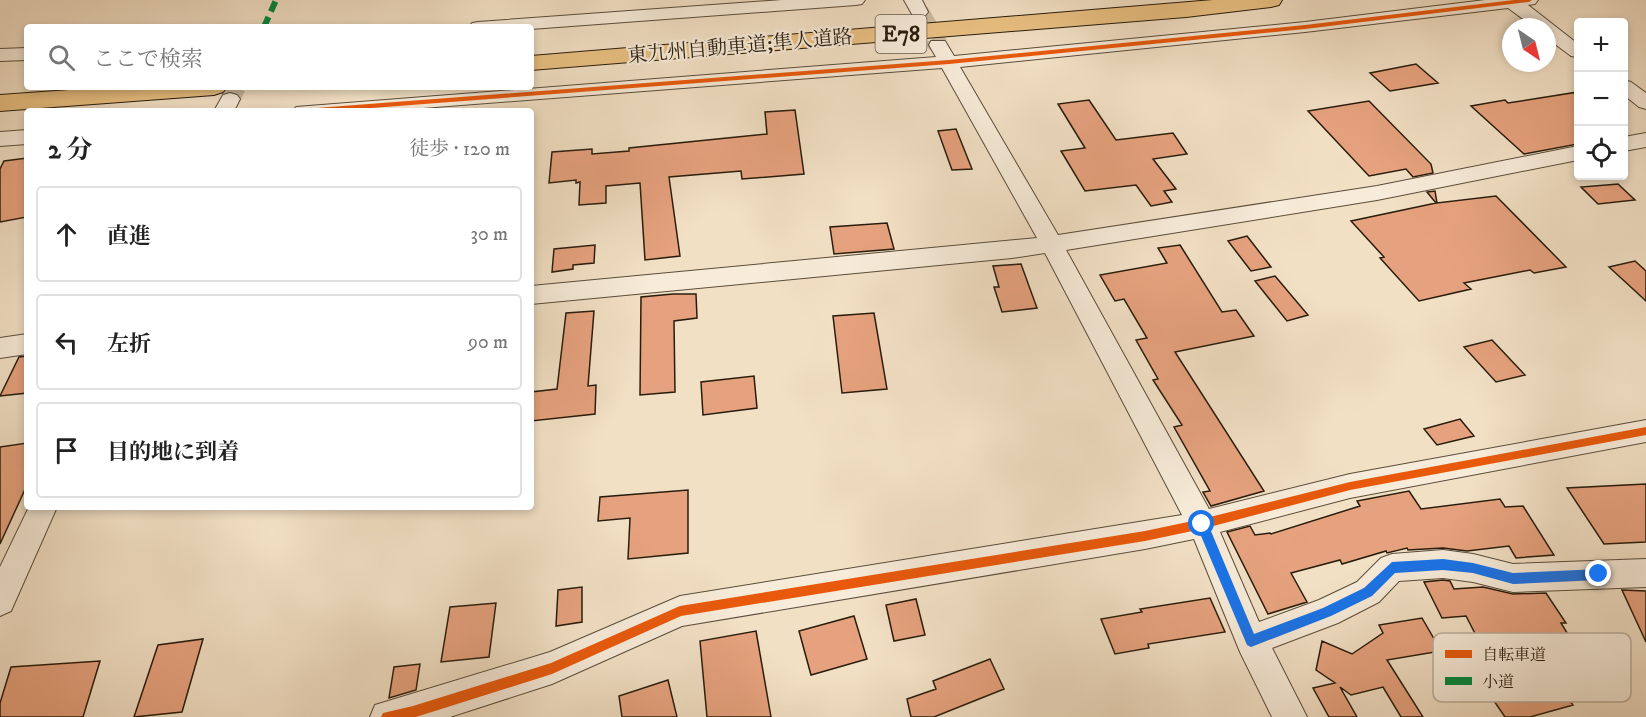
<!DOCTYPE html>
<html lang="ja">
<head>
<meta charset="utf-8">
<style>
	:root { --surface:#fff; --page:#f6f6f6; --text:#222; --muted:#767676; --line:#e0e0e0 }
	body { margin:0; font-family:"IM FELL DW Pica","Noto Serif JP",serif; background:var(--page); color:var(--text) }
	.controls { position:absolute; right:18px; top:18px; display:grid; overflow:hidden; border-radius:6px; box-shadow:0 3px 9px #0003 }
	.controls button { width:54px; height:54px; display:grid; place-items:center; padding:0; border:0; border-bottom:2px solid var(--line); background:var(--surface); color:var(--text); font:30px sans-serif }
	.compass { position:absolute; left:1502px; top:18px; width:54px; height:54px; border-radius:50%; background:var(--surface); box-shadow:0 3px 9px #0003; rotate:145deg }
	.stop { position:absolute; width:18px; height:18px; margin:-14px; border:4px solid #1a73e8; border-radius:50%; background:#fff }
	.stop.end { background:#1a73e8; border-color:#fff; box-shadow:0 2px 6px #0008 }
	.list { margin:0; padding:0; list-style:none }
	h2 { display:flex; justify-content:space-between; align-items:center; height:78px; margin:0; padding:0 24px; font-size:26px }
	h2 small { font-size:20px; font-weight:400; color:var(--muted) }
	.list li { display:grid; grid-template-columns:39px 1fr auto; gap:18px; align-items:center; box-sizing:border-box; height:96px; margin:0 12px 12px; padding:0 12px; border:2px solid var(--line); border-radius:6px }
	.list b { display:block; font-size:22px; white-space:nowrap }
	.list em { font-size:20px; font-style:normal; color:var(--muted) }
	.icon { flex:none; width:33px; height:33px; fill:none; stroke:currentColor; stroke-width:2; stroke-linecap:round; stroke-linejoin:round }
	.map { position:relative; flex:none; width:1646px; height:717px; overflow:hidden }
	.search { position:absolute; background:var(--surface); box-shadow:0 3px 9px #0003; left:24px; top:24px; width:510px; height:66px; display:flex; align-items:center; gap:15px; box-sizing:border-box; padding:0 21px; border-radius:6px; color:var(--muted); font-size:22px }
	.panel { position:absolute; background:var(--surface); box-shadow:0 3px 9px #0003; left:24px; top:108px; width:510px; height:402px; border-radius:6px }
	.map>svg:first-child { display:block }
</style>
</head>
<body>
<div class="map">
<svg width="1646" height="717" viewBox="0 0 1646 717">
	<rect width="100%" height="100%" fill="#f2e0c5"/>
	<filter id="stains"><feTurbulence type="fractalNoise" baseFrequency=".00333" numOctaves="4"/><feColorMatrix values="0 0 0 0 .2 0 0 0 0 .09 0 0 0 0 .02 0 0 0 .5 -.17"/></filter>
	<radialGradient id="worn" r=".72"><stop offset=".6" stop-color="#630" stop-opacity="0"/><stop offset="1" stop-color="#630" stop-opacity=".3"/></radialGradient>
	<path fill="#e6a27e" stroke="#281c0c" stroke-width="1.5" d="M 1416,64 L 1438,83 L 1390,91 L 1370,73 Z
		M 1578,92 L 1578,144 L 1524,154 L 1471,106 L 1505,100 L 1508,103 Z
		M 1089,100 L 1116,140 L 1173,133 L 1187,154 L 1153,159 L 1176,189 L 1164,191 L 1172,202 L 1151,206 L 1136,185 L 1085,191 L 1061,151 L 1085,148 L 1058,104 Z
		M 1369,101 L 1431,164 L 1433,173 L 1413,177 L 1406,169 L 1369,176 L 1308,111 Z
		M 795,110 L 804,174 L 742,179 L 741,171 L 669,177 L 680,256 L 645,260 L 640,183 L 606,186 L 606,203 L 579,205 L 580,182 L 576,183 L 576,180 L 549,183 L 552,152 L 592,149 L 592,154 L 629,151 L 629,148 L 767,134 L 765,112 Z
		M 956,129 L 972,169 L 952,170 L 938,131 Z
		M 27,158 L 27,217 L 0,222 L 0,169 L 4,161 Z
		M 1618,184 L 1635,200 L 1598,204 L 1581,187 Z
		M 1435,191 L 1437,203 L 1496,196 L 1566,267 L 1534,273 L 1530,270 L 1464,283 L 1471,289 L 1419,301 L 1380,258 L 1384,257 L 1351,221 L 1436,203 L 1427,192 Z
		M 887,223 L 894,249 L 834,254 L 830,227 Z
		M 1247,236 L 1271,267 L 1251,271 L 1228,241 Z
		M 595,245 L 594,263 L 573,265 L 573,269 L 552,272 L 554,249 Z
		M 1180,245 L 1222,312 L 1236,310 L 1254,336 L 1175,352 L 1264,491 L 1211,506 L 1203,492 L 1210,491 L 1174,427 L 1182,425 L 1153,380 L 1158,379 L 1136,340 L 1147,338 L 1124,299 L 1115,301 L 1100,275 L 1167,263 L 1158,248 Z
		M 1635,261 L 1646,271 L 1646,301 L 1609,267 Z
		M 1021,264 L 1037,308 L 1002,312 L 994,287 L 999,287 L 993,266 Z
		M 1275,276 L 1308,315 L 1287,321 L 1255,281 Z
		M 673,294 L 696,294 L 697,318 L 674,321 L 675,392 L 640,395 L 641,297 Z
		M 594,311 L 588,386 L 596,385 L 595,414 L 531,421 L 531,392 L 557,389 L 566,313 Z
		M 874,313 L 887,389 L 842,393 L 833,316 Z
		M 1492,340 L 1525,375 L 1496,382 L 1464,347 Z
		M 27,356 L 27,393 L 0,396 L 19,357 Z
		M 754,376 L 757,408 L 703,415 L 701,382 Z
		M 1460,419 L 1474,436 L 1437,445 L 1424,429 Z
		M 27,443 L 27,485 L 0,544 L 0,447 Z
		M 1646,484 L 1646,542 L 1604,544 L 1567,488 Z
		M 688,490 L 688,553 L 628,559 L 630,518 L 598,521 L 600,497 Z
		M 1409,491 L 1421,509 L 1500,499 L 1505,507 L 1523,506 L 1554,555 L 1516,558 L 1509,546 L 1467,551 L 1443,548 L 1408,550 L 1407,548 L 1387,553 L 1386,551 L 1342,564 L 1340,560 L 1291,573 L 1307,602 L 1268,614 L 1227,532 L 1250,526 L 1255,535 L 1270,533 L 1271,534 L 1360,506 L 1357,501 Z
		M 1443,580 L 1450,581 L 1454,589 L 1483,587 L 1513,594 L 1546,593 L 1566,623 L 1561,623 L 1583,659 L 1542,663 L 1573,705 L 1530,717 L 1505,717 L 1483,685 L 1499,680 L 1466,616 L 1442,618 L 1424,582 Z
		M 582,587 L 582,622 L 556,626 L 558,590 Z
		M 1622,590 L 1646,591 L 1646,642 Z
		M 1210,598 L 1225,632 L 1148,644 L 1149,648 L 1115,654 L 1101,619 L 1142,612 L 1140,609 Z
		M 916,599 L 925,635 L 894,641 L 886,605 Z
		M 496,603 L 489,657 L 441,662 L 450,607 Z
		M 854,616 L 867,659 L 811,675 L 799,631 Z
		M 1422,618 L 1441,651 L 1387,660 L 1423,717 L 1401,717 L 1383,687 L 1351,695 L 1340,687 L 1357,717 L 1329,717 L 1313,688 L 1335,683 L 1316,670 L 1322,641 L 1352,654 L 1383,633 L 1379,625 Z
		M 756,631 L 771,717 L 707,717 L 700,641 Z
		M 203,639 L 182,712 L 134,717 L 158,645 Z
		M 990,659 L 1004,689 L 934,717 L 911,717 L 907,699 L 936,689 L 933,681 Z
		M 100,661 L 83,717 L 0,717 L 0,703 L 11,667 Z
		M 420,664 L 416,690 L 389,698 L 394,667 Z
		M 668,680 L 677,717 L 622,717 L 619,696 Z"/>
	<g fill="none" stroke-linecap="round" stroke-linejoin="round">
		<path stroke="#cab9a0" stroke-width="20" stroke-dasharray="20 10" stroke-linecap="butt" d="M 919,12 L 938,45
			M 230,99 L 236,87"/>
		<g stroke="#5a4d3a" stroke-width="2">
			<path id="minor" d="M 782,0 L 865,0 L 862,4 L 856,5 L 531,29 L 469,27 L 472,23 L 478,22 Z
				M 904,0 L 922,0 L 928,12 L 925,16 L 913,16 Z
				M 1485,0 L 1538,0 L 1535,4 L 1528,5 L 1578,44 L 1578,57 L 1571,56 L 1547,38 L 1547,27 L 1534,27 L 1508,8 L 1305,32 L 960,67 L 1058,235 L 1377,186 L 1578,146 L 1578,160 L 1377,200 L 1066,250 L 1209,509 L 1350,474 L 1646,420 L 1646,442 L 1350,498 L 1220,532 L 1259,622 L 1319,600 L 1357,582 L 1381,558 L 1392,554 L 1443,550 L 1473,554 L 1513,564 L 1646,559 L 1646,587 L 1513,592 L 1473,582 L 1443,578 L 1399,581 L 1379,602 L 1338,623 L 1272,648 L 1307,717 L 1272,717 L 1240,652 L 1194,539 L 1145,549 L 682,626 L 552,684 L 450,717 L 370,717 L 375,705 L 550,652 L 680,596 L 1182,515 L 1045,253 L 1012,258 L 531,304 L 531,286 L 1037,238 L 942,68 L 384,111 L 293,111 L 296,107 L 936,57 L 929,45 L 931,41 L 945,41 L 954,56 L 1305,22 Z
				M 27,48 L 27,60 L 0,61 L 0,49 Z
				M 1624,80 L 1631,82 L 1646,93 L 1646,109 L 1639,107 L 1624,95 Z
				M 230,93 L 237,95 L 240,99 L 234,111 L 214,111 L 223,95 Z
				M 27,130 L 27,144 L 0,146 L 0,132 Z
				M 1646,133 L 1646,147 L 1624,151 L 1624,137 Z
				M 27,334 L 27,354 L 0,358 L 0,338 Z
				M 29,507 L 57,507 L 11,611 L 0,616 L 0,567 Z"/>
		</g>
		<g stroke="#281c0c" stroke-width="2">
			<path id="highway" d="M 1213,0 L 1282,0 L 1279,5 L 1271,7 L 1186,17 L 531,70 L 531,56 Z
				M 111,87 L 227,87 L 223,92 L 214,95 L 0,111 L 0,95 Z"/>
		</g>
		<use href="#minor" fill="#f7ebd9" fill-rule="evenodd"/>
		<use href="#highway" fill="#e9c082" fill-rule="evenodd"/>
		<path stroke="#00873e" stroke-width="6" stroke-dasharray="11 6" stroke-linecap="butt" d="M 264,27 L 276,0"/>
		<g stroke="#f7ebd9" stroke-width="4">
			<path id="cycleway" d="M 1514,0 L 1532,0 L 1529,2 L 1305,29 L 949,64 L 332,111 L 299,111 L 303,109 L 949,60 L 1305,25 Z
				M 1646,427 L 1646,435 L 1350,490 L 1202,529 L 1145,541 L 681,616 L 552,674 L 416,717 L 381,717 L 383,713 L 413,706 L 551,663 L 680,606 L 1145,531 L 1202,519 L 1350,482 Z"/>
		</g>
		<use href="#cycleway" fill="#e8590c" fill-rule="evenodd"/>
	</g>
	<path fill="#1a73e8" d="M 1202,519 L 1208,524 L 1254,634 L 1323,608 L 1364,588 L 1392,562 L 1443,559 L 1473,563 L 1513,573 L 1599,569 L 1605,574 L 1599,580 L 1513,584 L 1473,573 L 1443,570 L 1395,573 L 1372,596 L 1331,616 L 1251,647 L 1247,645 L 1196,524 Z"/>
	<g text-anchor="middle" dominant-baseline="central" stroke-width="4.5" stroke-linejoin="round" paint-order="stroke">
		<g font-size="20" fill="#281c0c" stroke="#f7ebd9">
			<text transform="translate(740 47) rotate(-5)">東九州自動車道;隼人道路</text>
		</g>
		<rect fill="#f7ebd9" stroke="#665a4a" stroke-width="1.5" x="875.5" y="15" width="51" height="38" rx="4.5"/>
		<g font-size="22" font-weight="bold" fill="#281c0c">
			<text x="901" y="34">E78</text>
		</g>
	</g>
	<rect x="1433" y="633" width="198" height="69" rx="9" fill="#f7ebd9" stroke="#b9ad9c" stroke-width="1.5"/>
	<rect x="1445" y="650" width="27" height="8" fill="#e8590c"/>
	<rect x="1445" y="677" width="27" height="8" fill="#00873e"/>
	<g font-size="16" fill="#281c0c">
		<text x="1482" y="660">自転車道</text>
		<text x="1482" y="687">小道</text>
	</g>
	<rect width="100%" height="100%" filter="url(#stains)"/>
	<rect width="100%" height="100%" fill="url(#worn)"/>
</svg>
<div class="controls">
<button>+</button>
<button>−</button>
<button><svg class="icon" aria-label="locate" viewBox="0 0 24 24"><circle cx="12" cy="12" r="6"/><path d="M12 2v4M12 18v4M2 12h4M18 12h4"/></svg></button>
</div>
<svg class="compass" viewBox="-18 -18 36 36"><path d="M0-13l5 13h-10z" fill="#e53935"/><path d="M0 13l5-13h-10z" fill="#767676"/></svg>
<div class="stop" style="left:1202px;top:524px"></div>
<div class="stop end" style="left:1599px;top:574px"></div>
<div class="search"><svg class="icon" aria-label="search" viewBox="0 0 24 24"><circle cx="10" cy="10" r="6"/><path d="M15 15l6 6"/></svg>ここで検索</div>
<section class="panel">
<h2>2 分<small>徒歩 · 120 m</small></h2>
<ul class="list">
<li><svg class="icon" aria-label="ahead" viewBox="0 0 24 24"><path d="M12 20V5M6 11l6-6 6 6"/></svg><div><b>直進</b></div><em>30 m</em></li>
<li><svg class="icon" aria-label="left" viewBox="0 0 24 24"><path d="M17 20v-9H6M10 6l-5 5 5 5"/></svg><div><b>左折</b></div><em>90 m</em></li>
<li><svg class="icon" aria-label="arrive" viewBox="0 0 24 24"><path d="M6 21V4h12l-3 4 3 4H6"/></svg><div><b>目的地に到着</b></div></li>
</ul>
</section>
</div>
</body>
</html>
